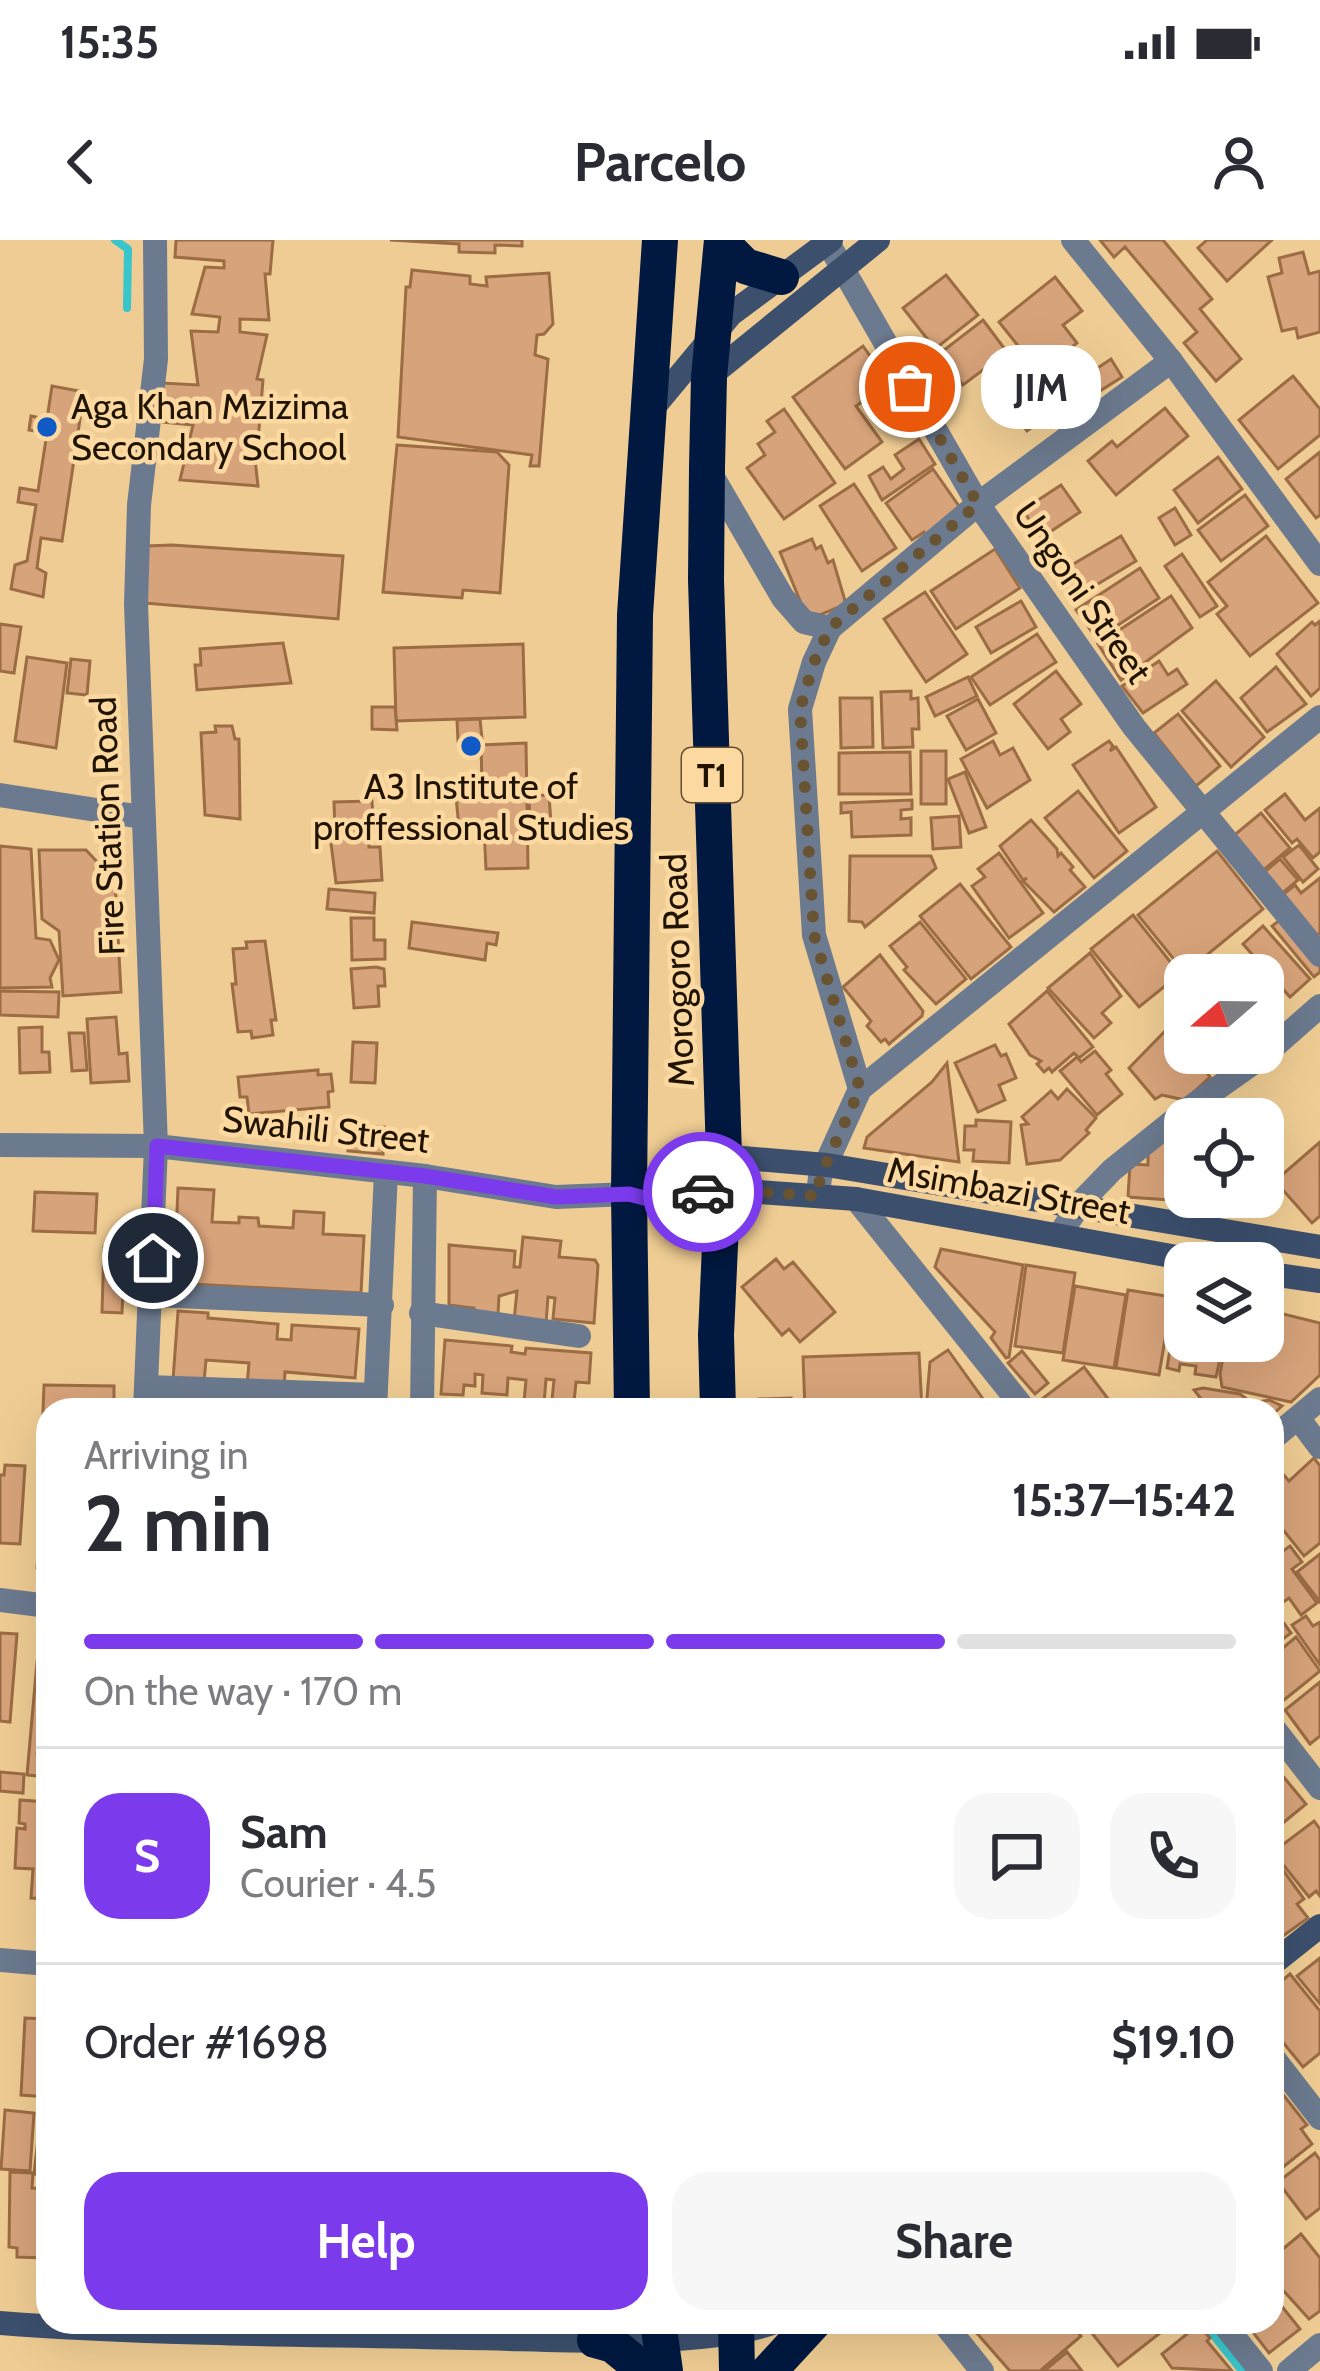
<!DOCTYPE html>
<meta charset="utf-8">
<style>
:root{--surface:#fff;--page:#f7f7f7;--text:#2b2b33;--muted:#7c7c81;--line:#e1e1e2;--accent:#7c3aed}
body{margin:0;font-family:Cabin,sans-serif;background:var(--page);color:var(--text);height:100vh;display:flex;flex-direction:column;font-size:45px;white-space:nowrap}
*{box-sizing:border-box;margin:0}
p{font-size:39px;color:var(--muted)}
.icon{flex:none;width:66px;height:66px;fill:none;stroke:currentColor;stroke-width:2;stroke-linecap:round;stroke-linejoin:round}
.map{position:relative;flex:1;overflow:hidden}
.panel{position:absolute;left:36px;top:1158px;width:1248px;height:936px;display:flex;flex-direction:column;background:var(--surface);border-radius:36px;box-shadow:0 12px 48px #0002}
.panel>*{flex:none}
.needle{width:78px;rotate:250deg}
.tools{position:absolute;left:1164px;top:714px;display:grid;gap:24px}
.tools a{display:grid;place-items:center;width:120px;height:120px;border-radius:24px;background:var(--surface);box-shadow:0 12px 48px #0002;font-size:60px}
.pin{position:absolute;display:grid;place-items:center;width:102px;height:102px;color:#fff;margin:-51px;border:6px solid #fff;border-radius:50%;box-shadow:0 3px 12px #0007}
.courier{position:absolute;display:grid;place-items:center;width:120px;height:120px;margin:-60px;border:9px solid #7c3aed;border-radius:50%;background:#fff;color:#222;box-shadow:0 3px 15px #0007}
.bubble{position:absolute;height:84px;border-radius:36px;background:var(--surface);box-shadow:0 12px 48px #0002;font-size:39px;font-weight:700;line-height:84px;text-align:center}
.summary em{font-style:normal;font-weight:700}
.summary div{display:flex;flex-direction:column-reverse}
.summary{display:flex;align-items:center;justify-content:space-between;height:204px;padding:0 48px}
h1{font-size:78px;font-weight:700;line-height:90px}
.bar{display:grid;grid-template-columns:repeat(4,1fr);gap:18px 12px;align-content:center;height:144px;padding:0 48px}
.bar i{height:15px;border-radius:9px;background:var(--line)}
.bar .current{background:var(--accent)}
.bar p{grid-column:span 4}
.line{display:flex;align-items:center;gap:30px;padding:0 48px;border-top:3px solid var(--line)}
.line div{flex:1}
.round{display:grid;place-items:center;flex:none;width:126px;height:126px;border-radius:36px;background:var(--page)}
.action{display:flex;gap:24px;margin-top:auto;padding:24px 48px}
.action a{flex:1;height:138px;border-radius:36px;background:var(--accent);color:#fff;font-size:48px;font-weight:700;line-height:138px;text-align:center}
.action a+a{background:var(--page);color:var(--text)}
.status{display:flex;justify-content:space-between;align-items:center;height:84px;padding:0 60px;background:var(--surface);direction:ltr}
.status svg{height:33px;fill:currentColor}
header{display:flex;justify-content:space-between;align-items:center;height:156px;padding:0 48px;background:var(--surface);font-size:54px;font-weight:700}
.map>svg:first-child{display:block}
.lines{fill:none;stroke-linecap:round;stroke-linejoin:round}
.stream{stroke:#38c5cb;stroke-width:8}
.building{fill:#d7a37a;stroke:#9c6c44;stroke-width:3}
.street{stroke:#6c7a8f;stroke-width:24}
.secondary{stroke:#3c506e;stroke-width:24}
.highway{stroke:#011941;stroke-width:36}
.done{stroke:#685433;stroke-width:12;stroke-dasharray:0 21.6}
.route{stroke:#7c3aed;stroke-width:15}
.poi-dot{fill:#105ac5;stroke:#fcd9a0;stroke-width:4.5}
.labels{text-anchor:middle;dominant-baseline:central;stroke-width:9;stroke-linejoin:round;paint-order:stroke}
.shield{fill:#fcd9a0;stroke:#624f30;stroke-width:3}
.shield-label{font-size:33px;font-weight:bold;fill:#201400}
.poi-label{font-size:36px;fill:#201400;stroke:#fcd9a0;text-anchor:start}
.street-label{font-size:36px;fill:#201400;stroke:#fcd9a0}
</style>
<div class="status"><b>15:35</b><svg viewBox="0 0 49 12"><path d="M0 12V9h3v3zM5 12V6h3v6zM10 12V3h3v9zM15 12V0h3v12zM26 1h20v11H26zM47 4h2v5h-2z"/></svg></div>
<header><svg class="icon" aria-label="back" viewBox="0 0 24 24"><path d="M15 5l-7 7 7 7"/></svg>Parcelo<svg class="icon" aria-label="person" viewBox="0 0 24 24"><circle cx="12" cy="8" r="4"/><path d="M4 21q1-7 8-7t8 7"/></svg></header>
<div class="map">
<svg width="1320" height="2131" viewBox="0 0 1320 2131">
<rect width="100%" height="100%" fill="#efcc93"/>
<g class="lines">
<g class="stream">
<path d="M115 0 128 9 127 68"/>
<path d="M1203 2082 1242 2131"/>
</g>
</g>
<g class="building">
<path d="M176 0H273L270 34H265L269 80 240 79V92L267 95 257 139 263 140 258 201H253L258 246 180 240 193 185 160 182 162 143 198 145 191 91 218 92 220 77 192 74 205 27 224 28V21L175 17Z"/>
<path d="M390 0H522V6L495 5V13L459 12V4Z"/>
<path d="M1100 0H1163L1212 59 1200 69 1241 119 1216 141 1184 103 1197 92 1125 7 1114 17Z"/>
<path d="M1207 0H1272L1227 41 1198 8Z"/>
<path d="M1303 12 1309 34 1320 31V92L1298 98 1296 88 1282 91 1268 37 1282 33 1279 18Z"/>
<path d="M412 30 470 36V44L487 46 486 37 549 33 553 84 544 94 537 95 535 115 548 119 539 226H530L532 215 398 197 406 47H410Z"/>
<path d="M946 35 978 75 935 109 903 68Z"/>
<path d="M1055 37 1082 71 1063 85 1077 103 1045 128 1029 108 1023 112 999 82Z"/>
<path d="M983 80 1007 112 963 145 939 114Z"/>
<path d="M863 106 889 143 856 166 882 202 845 229 793 157Z"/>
<path d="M1111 119 1122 137 1086 160 1075 143Z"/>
<path d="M1032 128 1060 167 1027 191 998 152Z"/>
<path d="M1293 136 1320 169V195L1278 229 1239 180Z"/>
<path d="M52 146 84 152 62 301 41 298 37 328 46 333 43 357 11 349 15 325 27 321 36 265 18 262 20 248 38 251 47 193 29 190 31 176 47 179Z"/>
<path d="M1165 168 1188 196 1116 255 1088 221 1112 201 1117 207Z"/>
<path d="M784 169 835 243 784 279 747 228 765 215 758 204 775 192 767 181Z"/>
<path d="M919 199 935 224 882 260 869 236 883 227 891 239 904 229 895 215Z"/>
<path d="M397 205 497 212 509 225 500 353 463 350 462 358 383 352Z"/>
<path d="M1320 212V275L1316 278 1286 239Z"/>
<path d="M1218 217 1242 249 1198 283 1174 250Z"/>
<path d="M933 229 961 269 926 295 924 292 912 300 886 263Z"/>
<path d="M854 244 896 308 862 331 820 266Z"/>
<path d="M1061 245 1080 272 1041 298 1023 270Z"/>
<path d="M1245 255 1268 286 1221 321 1198 290Z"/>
<path d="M1175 268 1191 295 1175 305 1159 278Z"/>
<path d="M1121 296 1136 321 1073 359 1058 333Z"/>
<path d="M1266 296 1318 363 1250 416 1217 374 1227 366 1208 342Z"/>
<path d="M812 299 816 309 821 306 828 323 833 320 846 364 808 380 780 312Z"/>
<path d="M172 305 343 316 338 379 143 363 147 306Z"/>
<path d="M995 309 1020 348 956 389 931 351Z"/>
<path d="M1182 314 1217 366 1200 377 1165 326Z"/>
<path d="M1140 328 1159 358 1097 399 1076 370Z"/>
<path d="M925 352 967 414 926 442 884 379Z"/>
<path d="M1171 356 1192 388 1121 440 1098 404Z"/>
<path d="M1021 361 1036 387 991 413 976 387Z"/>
<path d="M1320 381V448L1311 456 1277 414 1312 382 1315 385Z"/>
<path d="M0 384 21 387 14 433 0 431Z"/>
<path d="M1037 394 1056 422 990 465 971 437Z"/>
<path d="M283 403 291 443 197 450 195 425H201L200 409Z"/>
<path d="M523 404 525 477 396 481 394 408Z"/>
<path d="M27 417 67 423 56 508 15 501Z"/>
<path d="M71 419 90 421 87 455 67 453Z"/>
<path d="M1159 421 1168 435 1177 429 1187 444 1143 473 1122 446Z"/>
<path d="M1276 427 1306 464 1267 492 1241 458Z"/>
<path d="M1056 431 1081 464 1061 479 1070 492 1048 509 1014 464Z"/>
<path d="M968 437 977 456 935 476 926 457Z"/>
<path d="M1216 441 1264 497 1231 527 1182 471Z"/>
<path d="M911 451V459L918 458 919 489H912L913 507 883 508 881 452Z"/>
<path d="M840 458H872L873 507 841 508Z"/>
<path d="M978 459 996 493 966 510 947 476Z"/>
<path d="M372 467H395L397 490 372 489Z"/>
<path d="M1178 474 1220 526 1196 546 1154 493Z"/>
<path d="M480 479 482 499 458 501 457 480Z"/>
<path d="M215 486H232L235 499H239L240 579 205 575 201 493 216 492Z"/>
<path d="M993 501 1000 515 1013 508 1030 540 987 568 961 519Z"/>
<path d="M1109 501 1113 506 1110 511 1116 507 1156 567 1119 593 1073 525Z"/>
<path d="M526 503 528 628 486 629 484 587 459 588 455 546 482 544 481 505Z"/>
<rect x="921" y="511" width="25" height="53"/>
<path d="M910 512 911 554H839V513Z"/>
<path d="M965 532 986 587 969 593 948 539Z"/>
<path d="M1078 551 1127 611 1094 638 1045 578Z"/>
<path d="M1285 554 1305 580 1320 568V612L1313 618 1297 599 1292 603 1265 570Z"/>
<path d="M549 555 551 583 530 584 529 556Z"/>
<path d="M912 560V569L901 570V579L911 578V595L852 597 851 572 841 573V563Z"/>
<path d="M372 561 374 592H368L369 607H380L382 640 336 643 330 595H335L334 562Z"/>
<path d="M1261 573 1290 608 1261 632 1232 597Z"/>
<path d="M959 576 961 607 933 609 931 578Z"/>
<path d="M1031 580 1057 609 1058 616 1061 613 1073 627 1070 630 1085 647 1054 672 1023 641 1027 638 1023 640 1000 606Z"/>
<path d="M1299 605 1318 629 1303 642 1283 617Z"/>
<path d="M0 606 31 609 36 698 50 700 59 720 50 738 52 747 0 748Z"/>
<path d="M39 610H86L115 641 121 752 63 756 59 691 42 679Z"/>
<path d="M1217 611 1263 669 1185 733 1138 675Z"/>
<path d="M999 613 1043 673 1009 698 972 646 985 637 978 629Z"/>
<path d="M850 616H931L936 628 865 687 862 682 849 681Z"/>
<path d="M1280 619 1298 640 1279 656 1261 635Z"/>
<path d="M1320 638V693L1312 699 1280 657 1295 645 1301 653Z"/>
<path d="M960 644 1011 707 971 739 920 676Z"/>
<path d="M329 649 375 653 374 673 327 669Z"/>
<path d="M1133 675 1180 734 1139 767 1091 709Z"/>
<path d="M1285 676 1320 717V732L1314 737 1272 686Z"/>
<path d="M351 678H374V700H385V719L352 720Z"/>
<path d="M412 682 498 693 496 705 487 703 485 720 409 708Z"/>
<path d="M920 682 966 739 936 764 904 730 907 727 890 706Z"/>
<path d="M1263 686 1310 739 1290 757 1243 704Z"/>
<path d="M265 701 276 780H271L273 795 252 798 251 791 238 792 232 744H236L233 709 247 708 246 702Z"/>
<path d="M1090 713 1121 756 1102 773 1111 783 1094 798 1048 748Z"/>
<path d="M880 715 923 771 922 776 889 804 885 799 881 802 867 786 871 781 843 747Z"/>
<path d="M376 727 384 729 385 746H378L379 766 354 768 351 729Z"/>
<path d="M0 751 59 752 58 777 0 775Z"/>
<path d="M1047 751 1093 807 1079 818 1074 813 1052 832 1049 828 1044 832 1037 824 1041 821 1030 815 1009 784Z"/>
<path d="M116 777 119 814 127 813 129 841 91 843 87 779Z"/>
<path d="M42 787V812H49L50 832 20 833 19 788Z"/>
<path d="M1169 787 1185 806V813H1193L1210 837 1185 860 1162 855 1155 859 1129 828Z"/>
<path d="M69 793H84L87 830 72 831Z"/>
<path d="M353 802 377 803 375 843 351 842Z"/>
<path d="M995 805 1001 816 1006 814 1016 838 999 845 1005 860 978 872 955 823Z"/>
<path d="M1095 811 1111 830 1106 834 1122 854 1097 875 1060 831 1077 817 1081 822Z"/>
<path d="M947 823 959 922 864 908 867 897 932 842Z"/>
<path d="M318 830V835L331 834 333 851 328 852 329 867 249 874 247 857H240L238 837Z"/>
<path d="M1067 849 1096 878 1086 890 1089 893 1060 920 1027 924 1021 885 1028 884 1022 877 1051 851 1058 859Z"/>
<path d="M976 880 1011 882 1009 923 973 921 974 910H964L965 886H976Z"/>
<path d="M349 886 384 887 383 914 348 911Z"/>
<path d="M1185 901V957H1213L1212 963 1128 957 1130 924 1148 925V908L1158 902Z"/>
<path d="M1320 902V976L1312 983 1275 941Z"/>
<path d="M178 948 214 950 212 982 239 983V977L258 978 259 986 293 988 294 971 324 973 323 994 364 996 361 1053 174 1043Z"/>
<path d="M35 952 97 954 95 993 33 991Z"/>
<path d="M523 997 561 1001 559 1017 595 1020 598 1025 594 1083 553 1079 555 1058 548 1057 546 1083 514 1081 517 1051 499 1056 498 1074 473 1076 474 1068 449 1065V1005L515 1011 514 1027H520Z"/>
<path d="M104 1007 125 1008 122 1073 102 1072Z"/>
<path d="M941 1009 1023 1025 1009 1117 1006 1118 991 1098 995 1092 935 1027Z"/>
<path d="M776 1019 784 1029 793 1022 835 1072 800 1102 789 1089 782 1095 742 1047Z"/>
<path d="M1026 1025 1075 1033 1063 1113 1015 1106Z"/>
<path d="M1075 1046 1126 1055 1114 1128 1063 1120Z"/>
<path d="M1128 1050 1172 1057 1159 1135 1116 1128Z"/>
<path d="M1179 1054 1185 1055V1101H1224L1216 1137 1195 1134 1196 1126 1180 1124 1179 1131 1167 1128Z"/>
<path d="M1263 1069 1320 1083V1135L1291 1162 1222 1147 1220 1134 1226 1101H1263Z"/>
<path d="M178 1071 208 1073V1078L278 1084 277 1099 291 1100 292 1085 359 1089 355 1138 285 1132 284 1149 247 1146 249 1123 206 1120 204 1142 173 1140Z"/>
<path d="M445 1100 512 1106 511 1112 525 1114 526 1108 591 1113 589 1143 576 1142 574 1162 552 1160 554 1140 546 1139 544 1164 524 1162 526 1140 508 1138 507 1155 482 1153 483 1135 475 1134V1146L464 1145 463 1155 441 1154Z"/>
<path d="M948 1110 991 1170H926L930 1122Z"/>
<path d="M1022 1111 1048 1143 1035 1154 1008 1123Z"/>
<path d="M919 1113 922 1170H805L803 1117Z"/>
<path d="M1084 1127 1112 1164 1105 1170H1044L1038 1162Z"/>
<path d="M44 1145 114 1146V1170H48V1224H41Z"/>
<path d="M1203 1148 1240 1154 1252 1163 1269 1160 1282 1166 1272 1175V1170H1210L1194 1150Z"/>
<path d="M791 1158V1170H758L759 1159Z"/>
<path d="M1314 1218 1320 1226V1303L1304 1316 1272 1276V1243L1283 1234 1289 1241Z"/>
<path d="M5 1225 25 1226 20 1304 0 1303V1235H4Z"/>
<path d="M42 1244H48V1329L37 1328Z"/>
<path d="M1290 1306 1302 1322 1292 1329 1317 1363 1301 1375 1289 1358 1279 1365 1272 1355V1319Z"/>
<path d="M1320 1314V1362L1297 1332Z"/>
<path d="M1272 1367 1291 1393 1272 1407Z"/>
<path d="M1306 1376 1313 1386 1320 1382V1425L1292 1385Z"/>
<path d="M0 1393 17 1394 10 1482 0 1481Z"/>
<path d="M1296 1397 1320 1431 1279 1464 1272 1454V1417Z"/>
<path d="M37 1422 45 1423 37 1515 48 1519V1537L27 1535Z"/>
<path d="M1320 1442V1496L1310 1504 1285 1470Z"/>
<path d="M0 1532 24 1534 23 1553 0 1551Z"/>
<path d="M1282 1535 1306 1564 1272 1592V1544Z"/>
<path d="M20 1560 48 1562V1659L31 1658 33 1629 15 1628 17 1588 25 1589V1584L19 1583Z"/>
<path d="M1314 1581 1320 1589V1656L1316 1651 1309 1657 1273 1612Z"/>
<path d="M1272 1615 1304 1659 1297 1664 1308 1678 1273 1703Z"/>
<path d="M1320 1718V1764L1297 1736Z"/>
<path d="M1290 1734 1320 1771V1813L1303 1827 1272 1789V1749Z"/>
<path d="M25 1778 48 1779V1857L21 1855Z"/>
<path d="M1274 1843 1307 1885 1301 1889 1312 1904 1273 1935Z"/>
<path d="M5 1870 34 1873 30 1931 1 1929Z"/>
<path d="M40 1881 48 1882V1936L34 1934Z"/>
<path d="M1315 1913 1320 1920V1968L1306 1979 1278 1942Z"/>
<path d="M10 1932 33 1933 32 1948 45 1949 43 2018 17 2017V2008L9 2007Z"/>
<path d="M1301 1994 1320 2018V2071L1309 2079 1272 2038V2018Z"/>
<path d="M1272 2054 1300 2089 1269 2113 1245 2082H1272Z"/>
<path d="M967 2082H1069L1081 2096 1040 2131H1010Z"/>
<path d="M1093 2082 1096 2084 1174 2082 1118 2126 1087 2087Z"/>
<path d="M1198 2085 1210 2098 1207 2101 1232 2131 1172 2128 1162 2114Z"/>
<path d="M1067 2112 1082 2131H1044Z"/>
</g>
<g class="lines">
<g class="street">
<path d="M1073 0 1171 121 1320 324"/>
<path d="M828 3 978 264 1134 487 1320 715"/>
<path d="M711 234 783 358 804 382 830 388"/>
<path d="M0 555 142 577"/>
<path d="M860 849 814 695 800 469 814 422 830 388 978 264 1171 121"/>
<path d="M0 905 156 906 425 936 556 957 629 954"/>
<path d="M818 955 820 937 860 849 1320 477"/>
<path d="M856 959 1025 1170"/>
<path d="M1059 995 1083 960 1112 930 1188 869 1263 816 1320 766"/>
<path d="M152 1055 382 1065"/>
<path d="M421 1073 579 1096"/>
<path d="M147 1147 375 1155"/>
<path d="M145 1170 156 906 136 364 139 265 156 119 155 0"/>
<path d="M375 1170 386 932"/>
<path d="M422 1170 425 936"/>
<path d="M1299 1179 1320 1207"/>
<path d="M1272 1199 1320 1159"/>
<path d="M0 1360 48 1366"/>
<path d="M1272 1486 1320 1548"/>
<path d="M0 1720 48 1724"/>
<path d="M1272 1816 1320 1878"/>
<path d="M943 2082 982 2131"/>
<path d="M1222 2082 1261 2131"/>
<path d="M1289 2131 1320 2105"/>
</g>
<g class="secondary">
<path d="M709 137 878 0"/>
<path d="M652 169 731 74 831 0"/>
<path d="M629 954 697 914 827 925 1320 1007"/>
<path d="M629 954 648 959 732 950 856 959 1210 1023"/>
<path d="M1263 1033 1320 1041"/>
<path d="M1272 1724 1320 1686"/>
<path d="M0 2083C155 2095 311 2094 467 2098 556 2099 694 2110 776 2082"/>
</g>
<g class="highway">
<path d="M722 3 745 26 781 37"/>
<path d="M632 1170 629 954 635 375 660 0"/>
<path d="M718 1170 716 1095 724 916 706 340 707 227 709 137 722 0"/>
<path d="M658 2082 665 2131"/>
<path d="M736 2082 737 2131"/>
<path d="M595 2100 613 2105 645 2131"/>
<path d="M769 2131 814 2082"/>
</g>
</g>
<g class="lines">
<path class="done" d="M703 952 732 950 818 956 820 937 860 849 814 695 800 469 814 422 830 388 978 264 910 147"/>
<path class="route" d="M153 1018 157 906 425 936 556 957 629 954 648 959 703 952"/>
</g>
<g class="poi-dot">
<circle cx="47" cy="187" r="12"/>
<circle cx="471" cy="506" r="12"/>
</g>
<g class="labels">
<rect class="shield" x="682" y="508" width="60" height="54" rx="9"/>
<g class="shield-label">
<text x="712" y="535">T1</text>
</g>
<g class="poi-label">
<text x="71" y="166">Aga Khan Mzizima<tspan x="71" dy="41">Secondary School</tspan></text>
<text x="471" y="546" text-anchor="middle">A3 Institute of<tspan x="471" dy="41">proffessional Studies</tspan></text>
</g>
<g class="street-label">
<text transform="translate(1083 352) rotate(55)">Ungoni Street</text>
<text transform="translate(107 586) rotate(-92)">Fire Station Road</text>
<text transform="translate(677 730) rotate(-92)">Morogoro Road</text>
<text transform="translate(326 889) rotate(6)">Swahili Street</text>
<text transform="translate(1009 950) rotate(10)">Msimbazi Street</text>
</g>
</g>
</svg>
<div class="tools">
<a><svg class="needle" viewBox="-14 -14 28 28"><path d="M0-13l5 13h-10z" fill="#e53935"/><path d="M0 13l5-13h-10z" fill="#7c7c81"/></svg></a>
<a><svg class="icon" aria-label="locate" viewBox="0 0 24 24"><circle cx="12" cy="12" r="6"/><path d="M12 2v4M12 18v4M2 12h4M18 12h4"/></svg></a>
<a><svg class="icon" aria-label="layers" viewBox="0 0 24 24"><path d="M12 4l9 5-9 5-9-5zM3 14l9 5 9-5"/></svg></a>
</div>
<div class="pin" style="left:910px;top:147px;background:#ea580c"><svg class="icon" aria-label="bag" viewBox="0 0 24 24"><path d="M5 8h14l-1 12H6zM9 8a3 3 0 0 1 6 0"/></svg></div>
<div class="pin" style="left:153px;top:1018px;background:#1f2937"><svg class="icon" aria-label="home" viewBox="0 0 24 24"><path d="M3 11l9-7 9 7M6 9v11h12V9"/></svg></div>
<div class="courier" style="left:703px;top:952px"><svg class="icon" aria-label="car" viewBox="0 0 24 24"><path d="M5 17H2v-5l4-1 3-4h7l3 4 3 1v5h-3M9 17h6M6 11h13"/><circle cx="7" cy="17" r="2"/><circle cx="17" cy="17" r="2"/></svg></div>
<div class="bubble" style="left:981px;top:105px;width:120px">JIM</div>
<section class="panel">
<div class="summary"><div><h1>2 min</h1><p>Arriving in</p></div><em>15:37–15:42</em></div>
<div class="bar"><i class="current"></i><i class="current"></i><i class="current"></i><i></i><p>On the way · 170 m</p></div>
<div class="line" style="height:216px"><b class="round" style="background:var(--accent);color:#fff">S</b><div><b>Sam</b><p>Courier · 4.5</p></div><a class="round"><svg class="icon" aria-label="chat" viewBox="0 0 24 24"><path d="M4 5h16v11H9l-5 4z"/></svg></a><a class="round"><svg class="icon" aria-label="phone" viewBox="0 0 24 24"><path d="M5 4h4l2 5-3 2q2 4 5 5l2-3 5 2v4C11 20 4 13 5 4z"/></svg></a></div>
<div class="line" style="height:156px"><div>Order #1698</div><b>$19.10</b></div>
<div class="action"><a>Help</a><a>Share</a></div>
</section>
</div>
